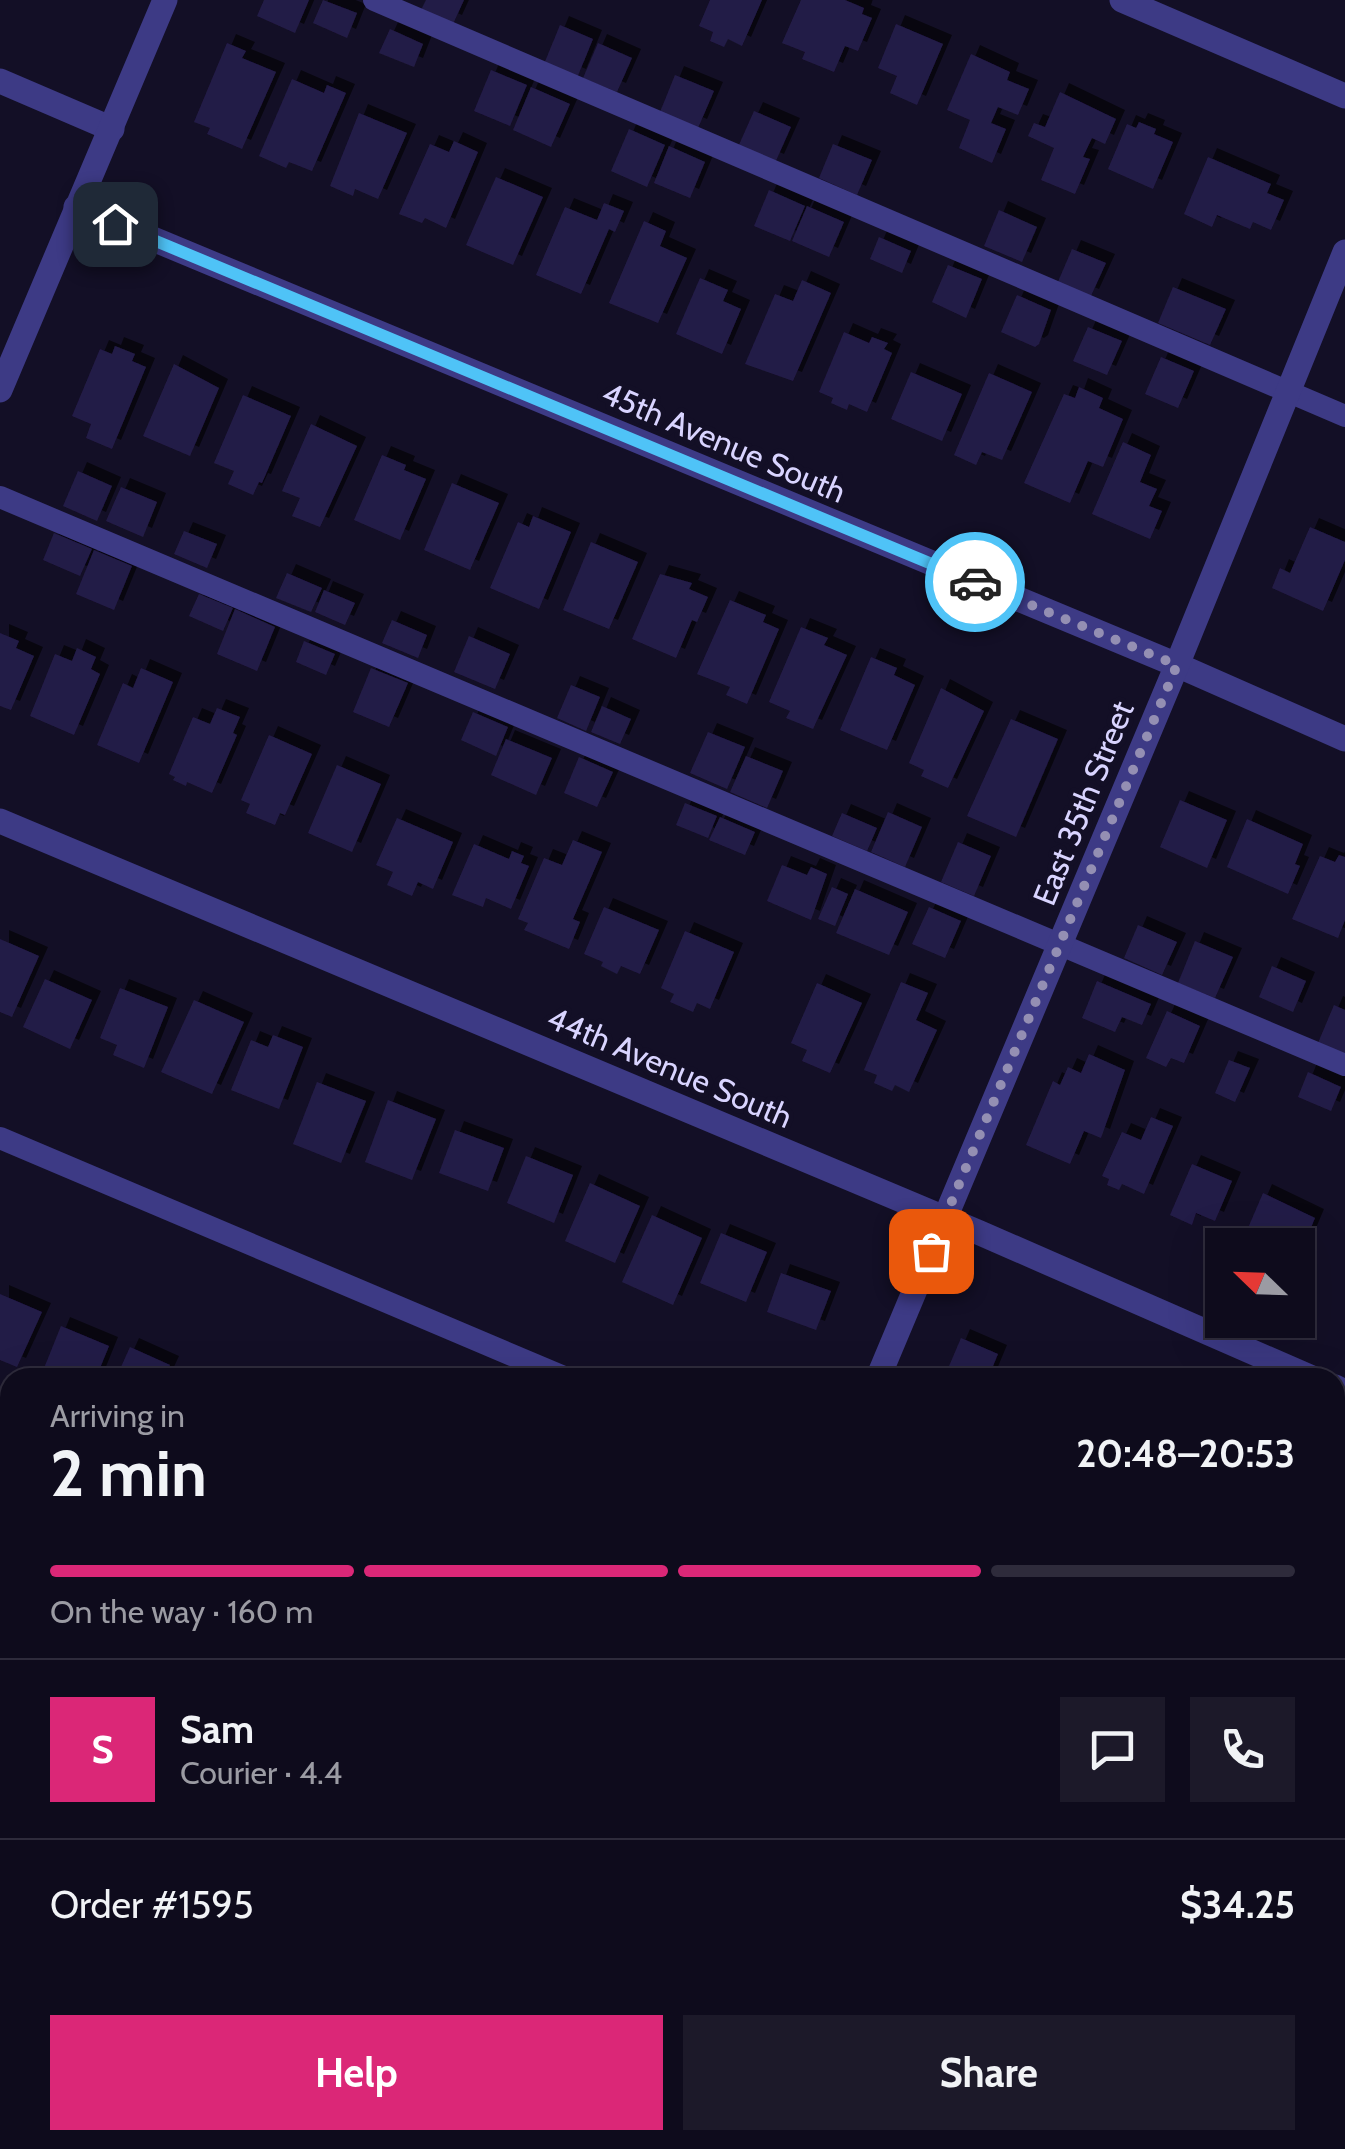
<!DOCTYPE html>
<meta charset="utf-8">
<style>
:root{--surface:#0e0b1c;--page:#1c1929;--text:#f1f3f6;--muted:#9b9ba3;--line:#2e2b3b;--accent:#db2777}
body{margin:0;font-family:Cabin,sans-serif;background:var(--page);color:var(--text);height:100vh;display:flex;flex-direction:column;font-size:38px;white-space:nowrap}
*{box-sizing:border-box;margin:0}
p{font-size:32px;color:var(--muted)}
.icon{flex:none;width:55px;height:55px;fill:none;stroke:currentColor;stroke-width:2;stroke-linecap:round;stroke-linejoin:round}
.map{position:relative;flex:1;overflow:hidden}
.panel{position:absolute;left:0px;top:1368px;width:1345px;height:782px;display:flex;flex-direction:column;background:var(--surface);border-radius:30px 30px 0 0;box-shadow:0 10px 40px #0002,0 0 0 2px var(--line)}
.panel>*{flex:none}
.needle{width:65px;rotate:293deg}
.fabs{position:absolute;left:1205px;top:1228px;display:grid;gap:20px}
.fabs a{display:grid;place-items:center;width:110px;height:110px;border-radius:0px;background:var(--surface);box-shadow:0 10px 40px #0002,0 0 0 2px var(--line);font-size:50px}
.pin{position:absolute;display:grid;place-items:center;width:85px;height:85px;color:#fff;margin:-42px;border-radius:20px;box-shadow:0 5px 15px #0006}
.courier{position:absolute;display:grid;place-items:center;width:100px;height:100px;margin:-50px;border:8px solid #4fc3f7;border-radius:50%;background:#fff;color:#222;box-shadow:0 2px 12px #0007}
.overview em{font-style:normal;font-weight:700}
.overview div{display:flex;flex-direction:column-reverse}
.overview{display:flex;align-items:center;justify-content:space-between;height:170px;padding:0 50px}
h1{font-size:65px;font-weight:700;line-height:75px}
.bar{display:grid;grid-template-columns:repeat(4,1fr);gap:15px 10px;align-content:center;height:120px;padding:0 50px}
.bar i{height:12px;border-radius:8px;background:var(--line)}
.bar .current{background:var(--accent)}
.bar p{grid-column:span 4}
.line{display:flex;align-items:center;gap:25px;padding:0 50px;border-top:2px solid var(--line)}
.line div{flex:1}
.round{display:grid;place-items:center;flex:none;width:105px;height:105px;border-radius:0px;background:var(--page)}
.button{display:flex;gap:20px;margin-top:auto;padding:20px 50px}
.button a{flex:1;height:115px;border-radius:0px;background:var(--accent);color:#fff;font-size:40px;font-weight:700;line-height:115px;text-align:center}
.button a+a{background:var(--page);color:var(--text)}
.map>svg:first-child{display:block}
.building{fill:#241b47;filter:url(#shadow)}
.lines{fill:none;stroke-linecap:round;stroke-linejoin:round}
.service{stroke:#3d3a85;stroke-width:22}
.minor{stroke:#3d3a85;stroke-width:25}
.tertiary{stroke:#3d3a85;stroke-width:25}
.done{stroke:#948fb3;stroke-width:10;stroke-dasharray:0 18}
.route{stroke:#4fc3f7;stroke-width:12}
.labels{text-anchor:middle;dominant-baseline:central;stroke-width:10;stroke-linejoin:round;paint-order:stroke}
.street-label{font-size:32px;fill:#d9d4ff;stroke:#130f26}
</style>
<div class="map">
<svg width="1345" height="2149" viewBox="0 0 1345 2149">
<defs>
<filter id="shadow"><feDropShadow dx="9" dy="-9" stdDeviation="0" flood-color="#0009"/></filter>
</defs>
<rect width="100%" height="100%" fill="#130f26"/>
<g class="building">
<path d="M264 0H309L295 33 257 16Z"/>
<path d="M323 0 357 13 347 38 313 23Z"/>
<path d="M426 0H464L453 24 421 10Z"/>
<path d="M710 0H762L742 46 728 39 724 47 710 41 713 32 699 26Z"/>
<path d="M801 0H845L864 8 862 14 872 18 858 51 845 46 834 72 802 59 805 52 782 43Z"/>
<path d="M896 24 943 44 917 105 890 93 897 76 878 68Z"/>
<path d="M560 25 593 39 577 78 544 64Z"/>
<path d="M390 29 423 44 414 67 379 53Z"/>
<path d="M227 43 246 51 242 58 276 72 242 149 207 134 210 128 194 122Z"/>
<path d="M598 43 632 58 617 92 583 78Z"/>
<path d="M971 54 1010 72 1007 80 1029 89 1018 115 998 107 991 123 1006 129 992 163 959 148 970 120 947 110Z"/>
<path d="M491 70 527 85 510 126 474 111Z"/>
<path d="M675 75 714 91 698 128 660 112Z"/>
<path d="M292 79 324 93 327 85 346 93 312 171 289 162 286 168 259 156Z"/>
<path d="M531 87 570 104 551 147 513 130Z"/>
<path d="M1060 92 1116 119 1105 144 1092 138 1083 157 1090 159 1075 194 1041 180 1054 148 1028 136 1034 123 1045 127Z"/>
<path d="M754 111 791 127 775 163 738 147Z"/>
<path d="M359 113 407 133 378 199 355 189 353 196 330 186Z"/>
<path d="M1139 122 1156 129 1154 134 1173 142 1153 189 1108 169 1127 124 1136 128Z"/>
<path d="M629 129 665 145 647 187 611 171Z"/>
<path d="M454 141 478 152 446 228 425 218 422 223 399 214 430 144 449 152Z"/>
<path d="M833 144 872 160 857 195 819 178Z"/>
<path d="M669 146 705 162 690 198 654 183Z"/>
<path d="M1208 157 1271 184 1267 193 1284 200 1271 230 1253 222 1250 229 1217 215 1212 227 1184 214Z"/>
<path d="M496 177 543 197 513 265 466 245Z"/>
<path d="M769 190 805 206 790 241 754 226Z"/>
<path d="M604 203 624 211 615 232 609 229 581 294 536 275 565 207 597 220Z"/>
<path d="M807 206 844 222 829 257 792 241Z"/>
<path d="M999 210 1037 227 1022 262 984 246Z"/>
<path d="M644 221 666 231 660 246 687 258 658 323 609 303Z"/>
<path d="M879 237 911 251 902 273 870 259Z"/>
<path d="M1072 249 1106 263 1090 298 1057 284Z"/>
<path d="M948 265 982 279 966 318 932 302Z"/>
<path d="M700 278 728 290 723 301 741 309 722 354 676 334Z"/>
<path d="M802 280 831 293 793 381 745 364 775 294 793 301Z"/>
<path d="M1173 287 1226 309 1210 345 1158 323Z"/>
<path d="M1017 295 1051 310 1039 344 1035 347 1001 332Z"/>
<path d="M1088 327 1122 341 1107 375 1073 361Z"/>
<path d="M844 332 869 343 872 337 888 343 884 349 892 353 867 412 849 404 847 410 831 403 833 398 819 392Z"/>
<path d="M115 346 135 354 132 361 146 367 112 449 86 438 91 424 72 416 100 349 112 354Z"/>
<path d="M1161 357 1194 371 1178 408 1145 394Z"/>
<path d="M174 364 219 388 190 456 143 436Z"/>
<path d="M911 372 962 394 942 441 891 419Z"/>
<path d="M989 373 1032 392 1002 460 982 452 976 465 954 455Z"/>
<path d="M1079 387 1103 398 1099 408 1123 419 1103 467 1088 461 1070 503 1024 483 1064 394 1075 398Z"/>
<path d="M243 395 291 416 262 483 259 482 253 495 228 484 234 471 214 463Z"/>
<path d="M311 424 357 446 320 527 292 516 300 498 282 491Z"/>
<path d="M1123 442 1151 455 1140 482 1157 489 1149 506 1162 511 1150 539 1092 514Z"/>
<path d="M382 455 406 465 404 470 426 479 400 540 354 520Z"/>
<path d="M78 471 112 486 97 521 63 506Z"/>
<path d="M452 483 499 503 470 570 424 550Z"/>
<path d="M121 487 157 502 143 537 106 521Z"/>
<path d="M533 516 571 532 539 609 490 588 518 522 529 527Z"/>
<path d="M1310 527 1345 542V560L1323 611 1272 588 1280 568 1290 573Z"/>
<path d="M184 531 217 544 207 568 174 554Z"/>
<path d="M54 533 92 549 80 576 43 560Z"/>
<path d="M591 542 638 562 609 629 563 610Z"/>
<path d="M94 550 132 566 114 610 76 594Z"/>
<path d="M287 573 322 588 311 612 276 598Z"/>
<path d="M660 574 692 583 689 589 708 597 697 622 692 620 676 658 632 639Z"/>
<path d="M324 590 355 603 345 625 315 612Z"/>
<path d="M199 594 233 608 223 631 189 616Z"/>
<path d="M730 600 766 615 763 622 779 629 747 704 726 695 730 687 697 674Z"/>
<path d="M235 609 275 627 257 671 217 654Z"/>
<path d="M392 620 427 635 418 658 382 643Z"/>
<path d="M801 627 828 638 824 645 847 655 813 729 786 718 790 711 769 702Z"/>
<path d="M0 633 19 641 16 648 34 656 11 710 0 706Z"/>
<path d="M469 636 510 654 495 689 454 672Z"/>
<path d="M304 641 335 654 326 675 296 662Z"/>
<path d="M77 648 96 657 91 669 100 674 74 735 30 716 55 654 72 661Z"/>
<path d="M871 657 897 668 894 675 915 685 887 750 840 730Z"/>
<path d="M141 668 173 682 139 763 97 745 123 683 133 688Z"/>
<path d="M371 668 408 683 389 727 353 712Z"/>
<path d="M571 685 600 697 586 731 557 718Z"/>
<path d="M941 688 984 711 948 788 921 776 924 770 909 763Z"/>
<path d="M602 706 631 719 620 744 591 732Z"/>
<path d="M217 708 240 717 233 733 237 735 212 793 187 782 186 786 173 780 175 777 169 774 193 717 210 724Z"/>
<path d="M473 712 508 727 496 756 461 740Z"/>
<path d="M1011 719 1058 739 1016 837 967 816Z"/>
<path d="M708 732 745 747 727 789 690 773Z"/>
<path d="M269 735 312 754 285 815 280 813 275 825 246 813 250 804 241 800Z"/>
<path d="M506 739 552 758 536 795 491 775Z"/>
<path d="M746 756 783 771 767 808 730 792Z"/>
<path d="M579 757 613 772 597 807 564 793Z"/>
<path d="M337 765 381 784 352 852 308 833Z"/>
<path d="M1180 800 1227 820 1207 868 1160 847Z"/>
<path d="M685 803 717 816 708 838 676 825Z"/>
<path d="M888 812 922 827 905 867 871 852Z"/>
<path d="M842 813 877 828 867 851 832 836Z"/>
<path d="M720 817 755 832 745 855 709 840Z"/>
<path d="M397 818 453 842 433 889 418 882 412 896 387 885 393 872 376 865Z"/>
<path d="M1247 819 1303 844 1295 864 1300 866 1288 894 1227 867Z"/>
<path d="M573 840 602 852 573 919 580 922 569 949 524 930 528 923 518 919 544 858 562 865Z"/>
<path d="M958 842 991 856 974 896 941 882Z"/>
<path d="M474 844 509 859 512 851 524 856 521 863 529 866 511 909 486 898 483 907 452 895Z"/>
<path d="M1339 855 1345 857V920L1338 938 1292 919 1320 856 1335 862Z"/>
<path d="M782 865 807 875 811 867 827 874 811 920 767 901Z"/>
<path d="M832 887 848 894 835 926 818 919Z"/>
<path d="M855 889 908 912 889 955 836 933Z"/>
<path d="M604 907 659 930 640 974 621 966 617 974 601 966 603 962 584 954Z"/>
<path d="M929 907 961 921 945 958 912 944Z"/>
<path d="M1138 925 1177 942 1162 975 1124 958Z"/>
<path d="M685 931 734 952 710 1009 697 1003 693 1012 670 1002 674 994 661 988Z"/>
<path d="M0 939 39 956 12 1017 0 1012Z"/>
<path d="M1195 941 1233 957 1215 998 1178 983Z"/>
<path d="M1272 966 1306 981 1293 1012 1259 997Z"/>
<path d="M45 979 92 1000 70 1049 23 1027Z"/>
<path d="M1097 981 1151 1004 1142 1025 1122 1017 1115 1032 1082 1018Z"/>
<path d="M901 982 928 993 916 1020 937 1030 909 1092 895 1085 892 1091 874 1083 877 1075 864 1070Z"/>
<path d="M817 983 862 1003 830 1073 802 1061 807 1050 791 1043Z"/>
<path d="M120 988 168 1007 144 1068 113 1055 117 1045 100 1038Z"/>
<path d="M194 1000 244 1022 212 1094 161 1072Z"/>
<path d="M1334 1005 1345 1010V1055L1318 1043Z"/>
<path d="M1167 1011 1200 1026 1184 1063 1171 1058 1166 1067 1146 1058Z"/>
<path d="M273 1035 303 1047 279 1109 231 1090 251 1040 268 1047Z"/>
<path d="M1089 1054 1125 1070 1101 1138 1084 1131 1070 1164 1026 1145 1053 1081 1060 1085 1068 1067 1081 1073Z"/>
<path d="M1229 1060 1250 1068 1235 1102 1215 1093Z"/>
<path d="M1308 1072 1341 1087 1331 1111 1298 1097Z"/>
<path d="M317 1082 366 1101 341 1163 293 1144Z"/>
<path d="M388 1100 436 1119 412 1180 365 1162Z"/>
<path d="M1151 1117 1173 1126 1144 1194 1122 1184 1119 1190 1107 1185 1109 1179 1102 1176 1122 1132 1141 1140Z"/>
<path d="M455 1130 504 1148 488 1191 439 1173Z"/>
<path d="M526 1156 573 1175 554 1223 507 1203Z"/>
<path d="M1192 1164 1232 1181 1215 1221 1196 1213 1192 1225 1170 1215Z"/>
<path d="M590 1183 640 1206 615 1263 565 1241Z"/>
<path d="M1263 1193 1315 1218 1307 1237 1294 1231 1289 1245H1269L1245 1235Z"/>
<path d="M652 1215 702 1238 673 1305 622 1282Z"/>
<path d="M721 1233 767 1252 746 1302 700 1283Z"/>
<path d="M781 1273 831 1291 816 1330 767 1312Z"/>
<path d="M0 1294 42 1312 17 1367 0 1360Z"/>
<path d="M61 1326 109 1346 96 1378H40Z"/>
<path d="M961 1338 998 1354 988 1378H944Z"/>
<path d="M130 1347 170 1365 164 1378H116Z"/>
<path d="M1345 1524V1574L1335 1570V1549Z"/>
<path d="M1335 1844 1345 1849V1861L1335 1884Z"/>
<path d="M0 1926 10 1930V2001L0 1997Z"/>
<path d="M1335 2135 1345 2139V2149H1317L1321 2140H1335Z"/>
<path d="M377 2140H481L477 2149H374Z"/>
<path d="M1243 2140H1301L1297 2149H1239Z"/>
</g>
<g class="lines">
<g class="service">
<path d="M374 0 1345 416"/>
<path d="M0 497 1345 1065"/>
<path d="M0 1138 566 1378"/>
<path d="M1335 1710 1345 1714"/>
<path d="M0 1785 10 1789"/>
<path d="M835 2140 856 2149"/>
</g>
<g class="minor">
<path d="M1122 0 1345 96"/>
<path d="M0 81 112 129"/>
<path d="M76 207 1177 665 1345 739"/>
<path d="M0 390 165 0"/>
<path d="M0 821 980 1233 1312 1378"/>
<path d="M878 1378 1177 665 1345 252"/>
<path d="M1335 1387 1345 1392"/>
<path d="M0 1463 10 1467"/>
<path d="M1335 2036 1345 2040"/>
<path d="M565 2149 569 2140"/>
</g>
<g class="tertiary">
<path d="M0 2113 10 2117"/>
<path d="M63 2140 84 2149"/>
</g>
</g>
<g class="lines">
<path class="done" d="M931 1251 1177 665 975 582"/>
<path class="route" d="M115 224 975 582"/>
</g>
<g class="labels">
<g class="street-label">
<text transform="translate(724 442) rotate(23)">45th Avenue South</text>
<text transform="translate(1083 803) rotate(-68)">East 35th Street</text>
<text transform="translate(670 1067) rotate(23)">44th Avenue South</text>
</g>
</g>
</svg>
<div class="fabs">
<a><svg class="needle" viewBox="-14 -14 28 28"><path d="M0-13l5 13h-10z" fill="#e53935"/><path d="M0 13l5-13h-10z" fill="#9b9ba3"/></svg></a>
</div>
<div class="pin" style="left:931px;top:1251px;background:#ea580c"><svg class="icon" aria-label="bag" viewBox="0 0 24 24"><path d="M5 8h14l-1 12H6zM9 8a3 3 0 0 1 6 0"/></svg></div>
<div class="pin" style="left:115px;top:224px;background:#1f2937"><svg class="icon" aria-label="home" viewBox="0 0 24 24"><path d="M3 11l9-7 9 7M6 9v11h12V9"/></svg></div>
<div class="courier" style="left:975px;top:582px"><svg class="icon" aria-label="car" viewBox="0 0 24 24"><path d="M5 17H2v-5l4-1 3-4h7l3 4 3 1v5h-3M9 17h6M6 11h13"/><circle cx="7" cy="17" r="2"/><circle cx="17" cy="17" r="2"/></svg></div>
<section class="panel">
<div class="overview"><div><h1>2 min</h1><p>Arriving in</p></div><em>20:48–20:53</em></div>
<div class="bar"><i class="current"></i><i class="current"></i><i class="current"></i><i></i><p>On the way · 160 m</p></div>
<div class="line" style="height:180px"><b class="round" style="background:var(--accent);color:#fff">S</b><div><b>Sam</b><p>Courier · 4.4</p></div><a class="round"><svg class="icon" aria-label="chat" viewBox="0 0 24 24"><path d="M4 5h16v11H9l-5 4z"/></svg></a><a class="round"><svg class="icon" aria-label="phone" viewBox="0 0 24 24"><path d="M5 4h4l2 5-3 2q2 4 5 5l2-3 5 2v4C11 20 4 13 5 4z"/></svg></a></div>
<div class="line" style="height:130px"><div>Order #1595</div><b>$34.25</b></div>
<div class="button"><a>Help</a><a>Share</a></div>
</section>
</div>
